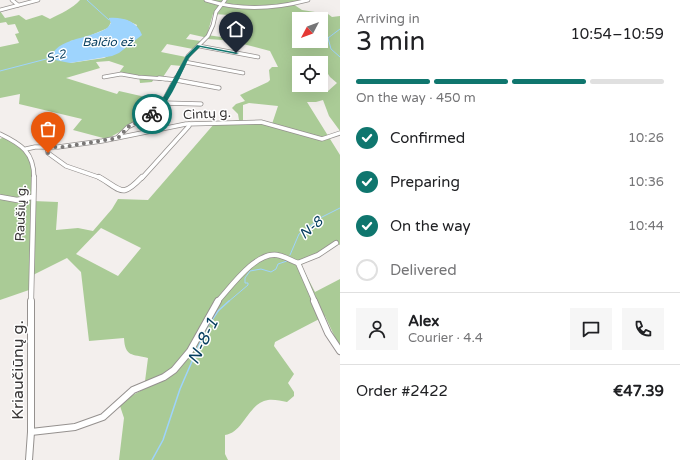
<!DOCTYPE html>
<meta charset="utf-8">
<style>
:root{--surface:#fff;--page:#f6f6f6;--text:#202124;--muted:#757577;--line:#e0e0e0;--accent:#0f766e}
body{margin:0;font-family:"Varela Round",sans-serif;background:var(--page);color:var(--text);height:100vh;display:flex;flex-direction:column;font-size:15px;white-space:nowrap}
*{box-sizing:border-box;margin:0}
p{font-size:13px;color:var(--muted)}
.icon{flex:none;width:22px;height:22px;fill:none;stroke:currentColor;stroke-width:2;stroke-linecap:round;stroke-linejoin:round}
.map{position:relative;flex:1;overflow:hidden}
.sheet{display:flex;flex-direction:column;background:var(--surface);width:340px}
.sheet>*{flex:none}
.needle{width:26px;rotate:229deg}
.fabs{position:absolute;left:292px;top:12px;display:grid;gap:8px}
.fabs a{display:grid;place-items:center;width:36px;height:36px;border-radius:0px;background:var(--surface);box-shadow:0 4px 16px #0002;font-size:20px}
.pin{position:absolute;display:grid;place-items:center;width:34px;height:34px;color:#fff;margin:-41px -17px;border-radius:50% 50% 50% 0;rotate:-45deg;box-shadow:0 0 4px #0007}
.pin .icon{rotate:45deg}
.courier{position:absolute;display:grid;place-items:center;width:40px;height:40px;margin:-20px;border:3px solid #0f766e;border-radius:50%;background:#fff;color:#222;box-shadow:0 1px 5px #0007}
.overview em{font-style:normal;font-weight:600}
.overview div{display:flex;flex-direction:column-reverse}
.overview{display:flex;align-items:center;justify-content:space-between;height:68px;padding:0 16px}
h1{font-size:26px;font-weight:600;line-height:30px}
.bar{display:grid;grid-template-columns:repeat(4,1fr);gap:6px 4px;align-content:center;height:48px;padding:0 16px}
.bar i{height:5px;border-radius:3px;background:var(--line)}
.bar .selected{background:var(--accent)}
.bar p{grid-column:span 4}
.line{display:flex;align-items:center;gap:10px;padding:0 16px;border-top:1px solid var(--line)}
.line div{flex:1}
.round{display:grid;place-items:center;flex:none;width:42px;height:42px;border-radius:0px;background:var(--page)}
ol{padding:0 16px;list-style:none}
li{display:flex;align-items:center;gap:12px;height:44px}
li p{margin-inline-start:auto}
li .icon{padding:4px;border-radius:50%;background:var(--accent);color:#fff;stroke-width:4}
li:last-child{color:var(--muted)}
li i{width:22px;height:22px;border:2px solid var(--line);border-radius:50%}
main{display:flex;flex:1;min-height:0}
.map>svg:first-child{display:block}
.green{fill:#aacb96;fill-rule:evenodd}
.water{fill:#9ed4fd}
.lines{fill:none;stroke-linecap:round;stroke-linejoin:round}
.stream-far1{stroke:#9ed4fd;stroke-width:1}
.stream{stroke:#9ed4fd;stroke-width:1.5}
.street-far3-casing{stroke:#95918f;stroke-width:4.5}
.street-far2-casing{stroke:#95918f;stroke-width:5}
.street-far1-casing{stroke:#95918f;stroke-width:6}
.street-casing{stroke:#95918f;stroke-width:8}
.street-far3{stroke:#fff;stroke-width:3}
.street-far2{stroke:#fff;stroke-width:3.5}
.street-far1{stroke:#fff;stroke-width:4.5}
.street{stroke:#fff;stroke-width:6}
.route{fill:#0f766e}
.done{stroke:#797776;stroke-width:4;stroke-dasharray:0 7.2}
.labels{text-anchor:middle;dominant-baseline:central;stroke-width:3;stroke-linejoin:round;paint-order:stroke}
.far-water-label{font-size:12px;font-style:italic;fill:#084061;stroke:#fff}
.street-label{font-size:13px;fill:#383636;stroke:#fff}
.water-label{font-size:14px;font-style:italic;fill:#084061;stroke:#fff}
.near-street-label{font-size:16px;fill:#383636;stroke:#fff}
.near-water-label{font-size:17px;font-style:italic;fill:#084061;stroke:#fff}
</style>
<main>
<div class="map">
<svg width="340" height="460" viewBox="0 0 340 460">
<rect width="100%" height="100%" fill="#f3efed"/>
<g class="green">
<path d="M80 0H307L293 4 302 10 328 14 332 17 340 16V131L329 116 323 100 316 102H307L340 155V245L338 244 301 265 315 292 340 279V348L325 316 275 342 274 346 294 374 288 383 294 392V396L287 402C281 401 274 399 268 400 248 403 244 432 225 435V454L228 460H119L124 418 120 406 131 396 144 389 148 358C132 354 125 357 124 338L89 341 81 272 67 258 33 275V201L58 202 56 230 78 228 93 231 112 209 118 199 148 200 214 124 239 120 238 114 232 108 236 104 245 101 240 95 268 82 270 80 269 70 272 67H278L270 51 243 44 238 41 207 39 208 38 190 34 186 39 201 41 193 49 167 44 161 52 186 57 182 66 171 65 163 77H155L152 82 140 83 139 76 118 74 124 66 109 61 96 62 100 68 66 78 117 94 119 91 163 101 153 113 107 139 73 130 82 119 19 104 20 94 0 98V47L19 43 15 34 19 33 15 24 8 25 6 22 0 23V11L5 18 19 15 26 20 42 15 50 19C60 14 73 8 80 0ZM213 14 230 15 236 21 240 31 237 34 223 33 221 37 207 35ZM109 18 126 20 137 25 125 48 104 58 70 63V41L82 39 108 28 111 22ZM299 19H321V41H299ZM299 63H321L330 77 337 83 328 91 307 85H299ZM249 103 278 106 272 124 243 122V105ZM101 228 141 248 118 276 76 254Z"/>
<path d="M4 137 24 149 32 164 29 290 0 300V139Z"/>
</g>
<path class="water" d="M109 18C123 17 137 21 142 35L119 53 112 56 70 63 55 60 52 56C57 36 105 38 111 23Z"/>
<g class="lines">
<g class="stream-far1">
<path d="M87 0 109 20"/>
<path d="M340 29 328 38 331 49 340 57"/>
<path d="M0 71 54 57"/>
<path d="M290 255 299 234 322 217 340 208"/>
<path d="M228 302 248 285V283H245V278L250 271 261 269 271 272 276 269 278 264 287 261"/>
</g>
<path class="stream" d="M152 460 163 440 180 389 206 329 218 311 229 301"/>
<defs>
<g id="street-far3">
<path d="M12 0 18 5"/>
<path d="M206 0C240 11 274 9 308 0"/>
<path d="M0 10 38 0"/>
<path d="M199 46 258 57"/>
<path d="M185 62 243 73"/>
<path d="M104 77 121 74 138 77 166 79"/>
<path d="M176 79 188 56 208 36 213 25 216 12 225 0"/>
</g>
<g id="street-far2">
<path d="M159 78 176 80"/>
<path d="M176 80 219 88"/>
<path d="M163 103 201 104"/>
<path d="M0 134C21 144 34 152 34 178"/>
<path d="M118 137 128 127 151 115 160 108 176 78"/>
<path d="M47 147 48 153 66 166 101 178"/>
<path d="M26 149 35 147H58L102 141 186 124 261 122 322 139 340 133"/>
<path d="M142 178 189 126V124"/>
</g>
<g id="street-far1">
<path d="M99 177C122 190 121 199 142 177"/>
<path d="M0 197 17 200 32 197"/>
<path d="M298 263 315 302"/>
<path d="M298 263 318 255 336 243"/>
<path d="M31 302 34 177"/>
<path d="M217 302C231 287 255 252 277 255 284 256 292 261 298 263"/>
</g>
<g id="street">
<path d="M314 301 328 333 340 351"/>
<path d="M31 432 75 427 103 417 133 390 164 377 174 370 190 351 218 301"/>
<path d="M29 460 31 432V301"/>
</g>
</defs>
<use href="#street-far3" class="street-far3-casing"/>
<use href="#street-far2" class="street-far2-casing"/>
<use href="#street-far1" class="street-far1-casing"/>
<use href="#street" class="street-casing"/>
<use href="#street-far3" class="street-far3"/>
<use href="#street-far2" class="street-far2"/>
<use href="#street-far1" class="street-far1"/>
<use href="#street" class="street"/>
</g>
<path class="route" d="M197 45 239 53 236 54 200 47C196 51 192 54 189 58 182 71 165 116 150 116V113L158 107 186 56Z"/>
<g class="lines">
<path class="done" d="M48 153 47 147H63L118 138 128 127 152 114"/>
</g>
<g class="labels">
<g class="far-water-label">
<text x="109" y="42">Balčio ež.</text>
<text transform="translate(56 56) rotate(-16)">S-2</text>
</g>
<g class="street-label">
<text transform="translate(207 114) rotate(-3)">Cintų g.</text>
<text transform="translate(21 213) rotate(-88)">Raušių g.</text>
</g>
<g class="water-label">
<text transform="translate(311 228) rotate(-41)">N-8</text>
</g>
<g class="near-street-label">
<text transform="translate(18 370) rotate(-90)">Kriaučiūnų g.</text>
</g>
<g class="near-water-label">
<text transform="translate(203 341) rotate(-64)">N-8-1</text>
</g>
</g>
</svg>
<div class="fabs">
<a><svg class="needle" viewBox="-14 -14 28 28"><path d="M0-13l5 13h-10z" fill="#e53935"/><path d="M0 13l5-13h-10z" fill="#757577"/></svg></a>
<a><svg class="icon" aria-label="locate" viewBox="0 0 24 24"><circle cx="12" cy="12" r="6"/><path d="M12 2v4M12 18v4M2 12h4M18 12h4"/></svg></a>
</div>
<div class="pin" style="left:48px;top:153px;background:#ea580c"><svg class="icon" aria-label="bag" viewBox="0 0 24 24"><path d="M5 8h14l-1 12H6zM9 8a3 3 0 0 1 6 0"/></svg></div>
<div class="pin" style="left:236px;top:53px;background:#1f2937"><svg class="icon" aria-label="home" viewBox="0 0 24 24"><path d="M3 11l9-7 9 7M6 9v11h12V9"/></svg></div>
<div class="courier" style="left:152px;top:114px"><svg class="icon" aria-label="bike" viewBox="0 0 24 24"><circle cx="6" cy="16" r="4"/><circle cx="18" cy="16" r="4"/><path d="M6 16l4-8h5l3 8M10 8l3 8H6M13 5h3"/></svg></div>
</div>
<section class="sheet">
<div class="overview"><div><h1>3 min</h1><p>Arriving in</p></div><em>10:54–10:59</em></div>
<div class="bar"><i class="selected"></i><i class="selected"></i><i class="selected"></i><i></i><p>On the way · 450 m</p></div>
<ol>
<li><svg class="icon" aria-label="check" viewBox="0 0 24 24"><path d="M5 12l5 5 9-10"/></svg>Confirmed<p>10:26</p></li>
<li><svg class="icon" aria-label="check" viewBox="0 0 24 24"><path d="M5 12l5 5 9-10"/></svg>Preparing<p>10:36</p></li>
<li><svg class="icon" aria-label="check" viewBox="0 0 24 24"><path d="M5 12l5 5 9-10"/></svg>On the way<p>10:44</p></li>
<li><i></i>Delivered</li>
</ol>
<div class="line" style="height:72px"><a class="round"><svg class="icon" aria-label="person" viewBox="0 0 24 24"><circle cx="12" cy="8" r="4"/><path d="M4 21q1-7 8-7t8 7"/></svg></a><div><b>Alex</b><p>Courier · 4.4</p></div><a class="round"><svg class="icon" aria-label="chat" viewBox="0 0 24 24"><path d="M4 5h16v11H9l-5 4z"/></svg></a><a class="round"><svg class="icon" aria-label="phone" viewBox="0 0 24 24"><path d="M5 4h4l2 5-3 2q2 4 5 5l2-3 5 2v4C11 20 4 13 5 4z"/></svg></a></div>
<div class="line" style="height:52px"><div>Order #2422</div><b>€47.39</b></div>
</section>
</main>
